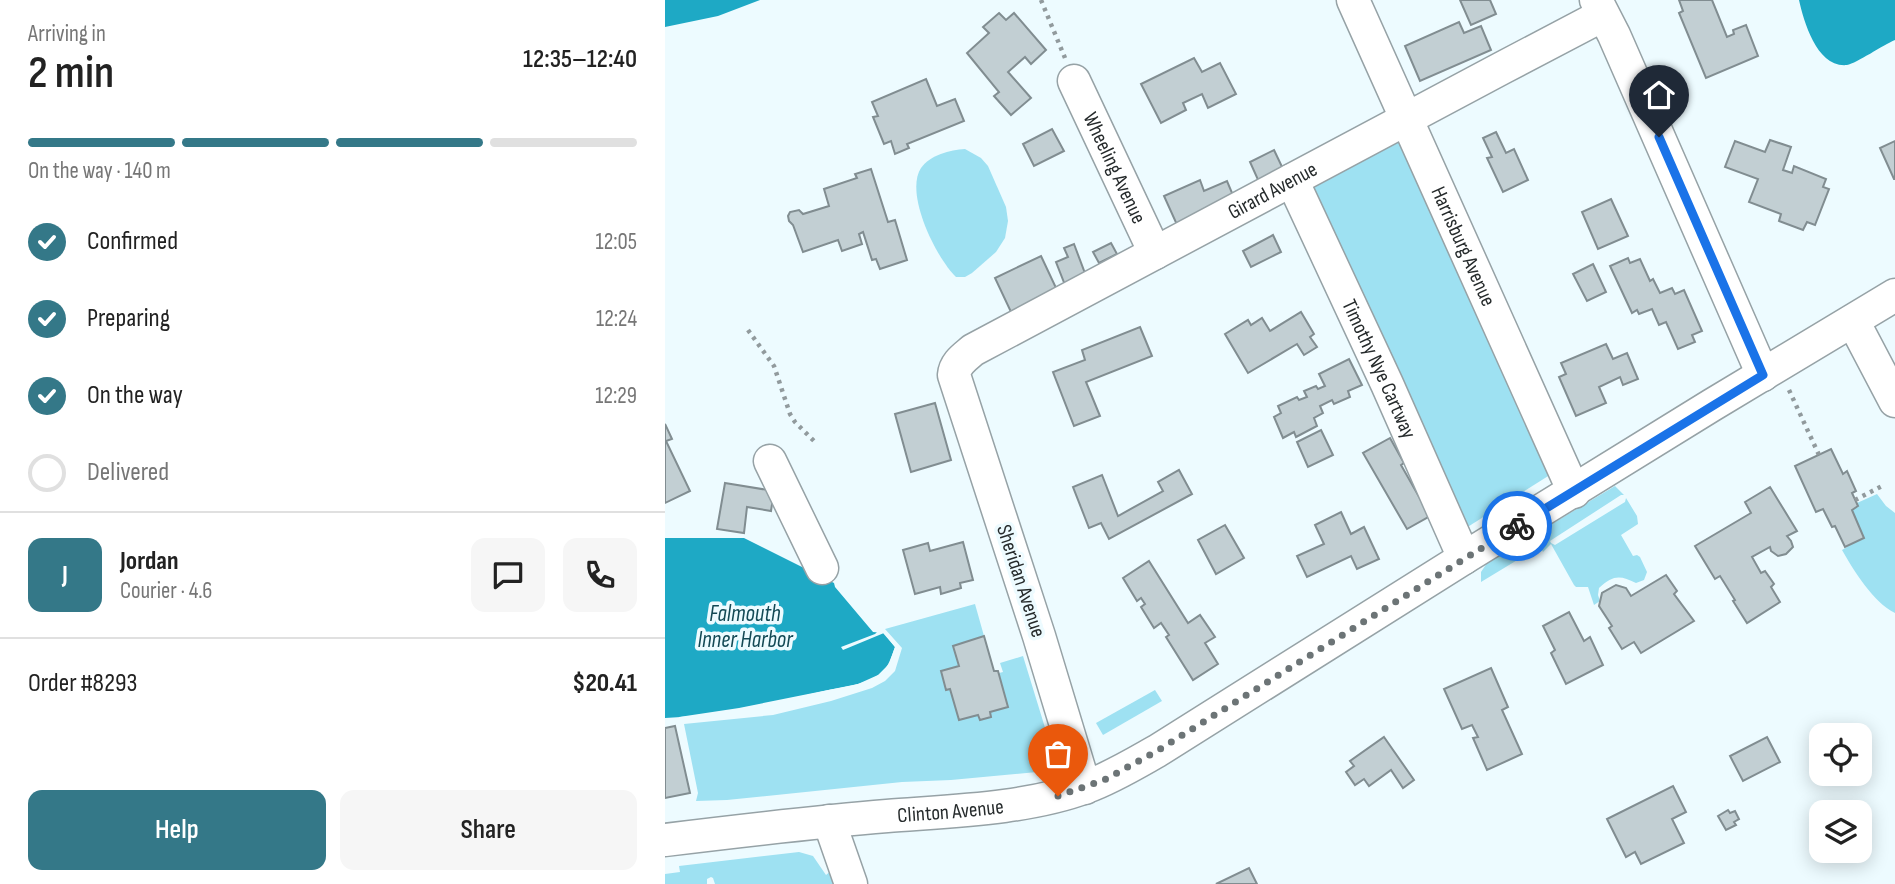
<!DOCTYPE html>
<meta charset="utf-8">
<style>
:root{--surface:#fff;--page:#f6f6f6;--text:#222;--muted:#767676;--line:#e0e0e0;--accent:#347888}
body{margin:0;font-family:"Sofia Sans Condensed",sans-serif;background:var(--page);color:var(--text);height:100vh;display:flex;flex-direction:column;font-size:26px;white-space:nowrap}
*{box-sizing:border-box;margin:0}
p{font-size:23px;color:var(--muted)}
.icon{flex:none;width:38px;height:38px;fill:none;stroke:currentColor;stroke-width:2;stroke-linecap:round;stroke-linejoin:round}
.map{position:relative;flex:1;overflow:hidden}
.details{display:flex;flex-direction:column;background:var(--surface);width:665px}
.details>*{flex:none}
.tools{position:absolute;left:1144px;top:723px;display:grid;gap:14px}
.tools a{display:grid;place-items:center;width:63px;height:63px;border-radius:14px;background:var(--surface);box-shadow:0 4px 18px #0003;font-size:35px}
.pin{position:absolute;display:grid;place-items:center;width:60px;height:60px;color:#fff;margin:-72px -30px;border-radius:50% 50% 50% 0;rotate:-45deg;box-shadow:0 0 7px #0007}
.pin .icon{rotate:45deg}
.courier{position:absolute;display:grid;place-items:center;width:70px;height:70px;margin:-35px;border:5px solid #1a73e8;border-radius:50%;background:#fff;color:#222;box-shadow:0 2px 9px #0007}
.overview em{font-style:normal;font-weight:600}
.overview div{display:flex;flex-direction:column-reverse}
.overview{display:flex;align-items:center;justify-content:space-between;height:119px;padding:0 28px}
h1{font-size:46px;font-weight:600;line-height:52px}
.bar{display:grid;grid-template-columns:repeat(4,1fr);gap:10px 7px;align-content:center;height:84px;padding:0 28px}
.bar i{height:9px;border-radius:5px;background:var(--line)}
.bar .on{background:var(--accent)}
.bar p{grid-column:span 4}
.line{display:flex;align-items:center;gap:18px;padding:0 28px;border-top:2px solid var(--line)}
.line div{flex:1}
.round{display:grid;place-items:center;flex:none;width:74px;height:74px;border-radius:14px;background:var(--page)}
ol{padding:0 28px;list-style:none}
li{display:flex;align-items:center;gap:21px;height:77px}
li p{margin-inline-start:auto}
li .icon{padding:7px;border-radius:50%;background:var(--accent);color:#fff;stroke-width:4}
li:last-child{color:var(--muted)}
li i{width:38px;height:38px;border:4px solid var(--line);border-radius:50%}
.primary-button{display:flex;gap:14px;margin-top:auto;padding:14px 28px}
.primary-button a{flex:1;height:80px;border-radius:14px;background:var(--accent);color:#fff;font-size:28px;font-weight:600;line-height:80px;text-align:center}
.primary-button a+a{background:var(--page);color:var(--text)}
main{display:flex;flex:1;min-height:0}
.map>svg:first-child{display:block}
.green{fill:#9ee1f2}
.water{fill:#1ea9c5}
.pier{fill:#edfbff}
.building{fill:#c2cfd3;stroke:#818d91;stroke-width:2}
.lines{fill:none;stroke-linecap:round;stroke-linejoin:round}
.minor-casing{stroke:#96a2a6;stroke-width:35}
.path{stroke:#919a9d;stroke-width:4.5;stroke-dasharray:3.5 5;stroke-linecap:butt}
.minor{stroke:#fff;stroke-width:32}
.done{stroke:#6c7476;stroke-width:7;stroke-dasharray:0 12.6}
.route{stroke:#1a73e8;stroke-width:9}
.labels{text-anchor:middle;dominant-baseline:central;stroke-width:7;stroke-linejoin:round;paint-order:stroke}
.street-label{font-size:21px;fill:#262b2c;stroke:#edfbff}
.water-label{font-size:23px;font-style:italic;fill:#134955;stroke:#edfbff}
</style>
<main>
<section class="details">
<div class="overview"><div><h1>2 min</h1><p>Arriving in</p></div><em>12:35–12:40</em></div>
<div class="bar"><i class="on"></i><i class="on"></i><i class="on"></i><i></i><p>On the way · 140 m</p></div>
<ol>
<li><svg class="icon" aria-label="check" viewBox="0 0 24 24"><path d="M5 12l5 5 9-10"/></svg>Confirmed<p>12:05</p></li>
<li><svg class="icon" aria-label="check" viewBox="0 0 24 24"><path d="M5 12l5 5 9-10"/></svg>Preparing<p>12:24</p></li>
<li><svg class="icon" aria-label="check" viewBox="0 0 24 24"><path d="M5 12l5 5 9-10"/></svg>On the way<p>12:29</p></li>
<li><i></i>Delivered</li>
</ol>
<div class="line" style="height:126px"><b class="round" style="background:var(--accent);color:#fff">J</b><div><b>Jordan</b><p>Courier · 4.6</p></div><a class="round"><svg class="icon" aria-label="chat" viewBox="0 0 24 24"><path d="M4 5h16v11H9l-5 4z"/></svg></a><a class="round"><svg class="icon" aria-label="phone" viewBox="0 0 24 24"><path d="M5 4h4l2 5-3 2q2 4 5 5l2-3 5 2v4C11 20 4 13 5 4z"/></svg></a></div>
<div class="line" style="height:91px"><div>Order #8293</div><b>$20.41</b></div>
<div class="primary-button"><a>Help</a><a>Share</a></div>
</section>
<div class="map">
<svg width="1230" height="884" viewBox="0 0 1230 884">
<rect width="100%" height="100%" fill="#edfbff"/>
<g class="green">
<path d="M735 136 888 473 801 528 642 184Z"/>
<path d="M300 149 316 158 323 166 341 207 343 221 340 238 331 252 307 273 300 277H291C272 259 239 194 256 168 265 155 285 150 300 149Z"/>
<path d="M950 486 959 495H956L888 539 885 541 886 543 890 545 960 502 961 498 972 516 973 524 956 535 968 556 972 555 975 557 982 572 979 580 971 583C955 575 948 575 934 588L933 595 935 601 929 605 923 587H911L909 585 886 544 878 552 876 548 874 547 816 582V572L822 563Z"/>
<path d="M1212 494 1221 506 1230 513V613C1208 602 1189 571 1177 550L1199 537 1187 510 1193 507 1192 503Z"/>
<path d="M310 604 319 636 288 646 294 666 276 672 281 690 285 689 294 720 313 715 315 720 326 717 325 712 343 707 334 673 338 672 335 663 358 656 393 770 286 780 237 782 62 800 31 801 33 793 19 724 108 715 166 701 207 688 220 681 230 671 237 648 220 629Z"/>
<path d="M490 690 497 701 438 735 431 723Z"/>
<path d="M134 852 148 856 161 875 168 869 173 884H50L48 878 46 877 42 879V884H0V874L15 872 14 866Z"/>
</g>
<g class="water">
<path d="M0 0H95L53 16 0 27Z"/>
<path d="M1134 0H1230V40C1218 45 1192 63 1182 65 1152 68 1139 22 1134 0Z"/>
<path d="M0 538H79L169 583 170 587 208 632 218 633 230 647C226 657 224 667 215 674 200 685 177 687 159 691 108 703 52 716 0 718Z"/>
</g>
<path class="pier" d="M215 629 221 631 233 647 227 666 215 678 194 687 144 698 14 721V717L74 708 193 684 213 675 224 664 230 647 219 633 178 650 176 647 210 634Z"/>
<g class="building">
<path d="M795 0H825L831 14 806 25Z"/>
<path d="M1014 0H1047L1062 37 1069 34 1068 30 1081 25 1093 56 1041 78 1014 13 1018 11Z"/>
<path d="M334 13 341 20 349 13 381 50 366 64 360 57 343 72 366 98 346 115 329 96 334 92 302 53 324 33 318 27Z"/>
<path d="M794 22 799 33 816 26 826 50 755 81 740 46Z"/>
<path d="M529 58 537 72 555 63 571 94 543 108 537 94 518 103 521 110 496 123 476 84Z"/>
<path d="M261 79 272 106 290 99 299 121 242 144 244 148 230 154 226 141 219 144 208 117 213 116 207 102Z"/>
<path d="M387 129 399 151 369 166 358 144Z"/>
<path d="M831 132 841 153 849 149 863 180 838 192 822 158 827 157 818 138Z"/>
<path d="M1105 140 1126 147 1118 170 1127 173 1129 166 1161 179 1158 187 1164 189 1150 225 1142 222 1138 230 1114 221 1116 214 1084 202 1093 179 1060 167 1070 141 1100 152Z"/>
<path d="M1230 141V179H1229L1215 148Z"/>
<path d="M609 150 619 171 594 182 585 162Z"/>
<path d="M206 169 223 222 230 220 242 260 215 269 211 259 207 260 198 232 194 234 197 244 177 251 173 240 138 252 128 225 124 221 123 216 125 212 134 210 138 214 164 206 159 189 192 178 190 174Z"/>
<path d="M535 180 539 191 562 181 570 200 513 227 499 196Z"/>
<path d="M946 199 963 236 933 249 917 212Z"/>
<path d="M608 235 616 252 586 267 578 251Z"/>
<path d="M446 243 452 254 434 263 428 252Z"/>
<path d="M409 244 421 276 400 285 391 262 403 257 399 248Z"/>
<path d="M376 256 392 290 346 312 330 278Z"/>
<path d="M963 258 965 263 975 259 985 281 988 279 995 293 1007 288 1010 294 1019 290 1037 331 1027 335 1030 342 1013 349 1001 322 994 325 987 309 974 314 972 310 967 313 945 266Z"/>
<path d="M928 264 941 292 922 301 908 274Z"/>
<path d="M636 312 649 334 645 337 652 347 639 355 632 344 583 373 560 334 583 320 586 325 597 318 605 331Z"/>
<path d="M475 327 487 356 421 382 435 416 409 426 388 372 420 360 417 350Z"/>
<path d="M941 344 948 359 962 353 973 379 958 385 955 377 934 387 941 403 911 416 894 377 901 374 896 363Z"/>
<path d="M684 359 697 385 683 391 685 397 669 404 667 400 655 406 658 413 649 418 652 426 631 437 629 432 618 438 609 417 616 413 613 406 632 397 634 400 642 397 639 391 651 386 653 389 660 386 654 374Z"/>
<path d="M270 403 286 460 246 472 230 414Z"/>
<path d="M0 424 7 439 1 441 25 491 0 503Z"/>
<path d="M656 430 668 455 643 467 632 442Z"/>
<path d="M725 438 739 463 736 465 765 516 742 529 698 453Z"/>
<path d="M1166 449 1178 474 1182 471 1191 491 1187 493 1193 506 1187 510 1199 538 1180 547 1170 526 1167 527 1158 509 1151 512 1130 466Z"/>
<path d="M514 470 527 494 444 539 436 523 424 528 408 487 437 475 453 516 498 491 493 482Z"/>
<path d="M60 483 109 491 106 511 82 507 79 533 52 529Z"/>
<path d="M1105 487 1132 531 1122 536 1126 541 1128 547 1121 554 1113 556 1106 551 1105 547 1087 557 1096 573 1100 571 1109 584 1106 587 1115 602 1082 623 1068 601 1070 600 1055 576 1050 579 1030 546 1086 513 1080 502Z"/>
<path d="M676 512 686 534 699 527 714 559 692 569 686 556 642 577 632 556 659 544 650 525Z"/>
<path d="M560 525 579 558 551 574 533 540Z"/>
<path d="M298 542 308 580 295 583 296 588 276 594 275 587 250 594 238 550 263 543 265 551Z"/>
<path d="M484 561 523 623 535 615 550 637 540 643 553 664 528 680 501 637 504 635 496 623 489 628 476 607 480 604 476 598 472 601 458 578Z"/>
<path d="M1001 575 1012 591 1009 594 1029 621 976 653 969 642 957 649 944 628 947 626 934 606 937 593 951 585 961 588 966 596Z"/>
<path d="M904 612 919 641 925 637 938 665 901 684 886 653 890 650 878 626Z"/>
<path d="M319 636 329 671H333L343 707 325 712 326 717 315 720 313 715 294 720 285 689 281 690 276 671 294 666 288 646Z"/>
<path d="M826 668 843 707 837 710 857 754 822 770 808 738 813 737 807 725 797 729 779 689Z"/>
<path d="M10 726 25 793 0 798V728Z"/>
<path d="M719 737 749 780 738 788 726 770 704 786 699 779 690 785 681 772 689 766 685 761Z"/>
<path d="M1102 737 1115 762 1078 781 1065 756Z"/>
<path d="M1008 786 1021 812 1007 819 1019 843 976 864 970 852 961 857 942 819Z"/>
<path d="M1063 810 1065 813 1070 811 1074 819 1069 822 1071 825 1061 830 1053 816Z"/>
<path d="M584 868 592 884H551Z"/>
</g>
<g class="lines">
<defs>
<g id="minor">
<path id="s1" d="M688 0 909 492"/>
<path d="M931 0 949 35 1098 375"/>
<path id="s2" d="M409 81 490 253"/>
<path id="s3" d="M627 180 722 384 799 558"/>
<path d="M1188 321 1230 401"/>
<path d="M105 461 157 568"/>
<path id="s4" d="M420 788 374 636 289 375C290 363 300 357 308 350 518 239 727 125 938 15"/>
<path d="M164 821 186 884"/>
<path id="s5" d="M0 840C74 831 148 822 222 816 284 811 363 809 421 787 446 778 469 764 492 751L799 558 1047 405 1230 295"/>
</g>
</defs>
<use href="#minor" class="minor-casing"/>
<g class="path">
<path d="M376 0 400 58"/>
<path d="M83 330 109 366 125 414 130 422 149 441"/>
<path d="M1124 390 1154 455"/>
<path d="M1190 500 1217 486"/>
</g>
<use href="#minor" class="minor"/>
</g>
<g class="lines">
<path class="done" d="M393 796 439 780 492 751 852 526"/>
<path class="route" d="M852 526 1098 375 994 137"/>
</g>
<g class="labels">
<g class="street-label">
<text stroke="none"><textPath href="#s2" startOffset="96">Wheeling Avenue</textPath></text>
<text stroke="none"><textPath href="#s4" startOffset="805">Girard Avenue</textPath></text>
<text stroke="none"><textPath href="#s1" startOffset="270">Harrisburg Avenue</textPath></text>
<text stroke="none"><textPath href="#s3" startOffset="208">Timothy Nye Cartway</textPath></text>
<text transform="translate(356 581) rotate(72)">Sheridan Avenue</text>
<text stroke="none"><textPath href="#s5" startOffset="287">Clinton Avenue</textPath></text>
</g>
<g class="water-label">
<text x="80" y="614">Falmouth<tspan x="80" dy="26">Inner Harbor</tspan></text>
</g>
</g>
</svg>
<div class="tools">
<a><svg class="icon" aria-label="locate" viewBox="0 0 24 24"><circle cx="12" cy="12" r="6"/><path d="M12 2v4M12 18v4M2 12h4M18 12h4"/></svg></a>
<a><svg class="icon" aria-label="layers" viewBox="0 0 24 24"><path d="M12 4l9 5-9 5-9-5zM3 14l9 5 9-5"/></svg></a>
</div>
<div class="pin" style="left:393px;top:796px;background:#ea580c"><svg class="icon" aria-label="bag" viewBox="0 0 24 24"><path d="M5 8h14l-1 12H6zM9 8a3 3 0 0 1 6 0"/></svg></div>
<div class="pin" style="left:994px;top:137px;background:#1f2937"><svg class="icon" aria-label="home" viewBox="0 0 24 24"><path d="M3 11l9-7 9 7M6 9v11h12V9"/></svg></div>
<div class="courier" style="left:852px;top:526px"><svg class="icon" aria-label="bike" viewBox="0 0 24 24"><circle cx="6" cy="16" r="4"/><circle cx="18" cy="16" r="4"/><path d="M6 16l4-8h5l3 8M10 8l3 8H6M13 5h3"/></svg></div>
</div>
</main>
